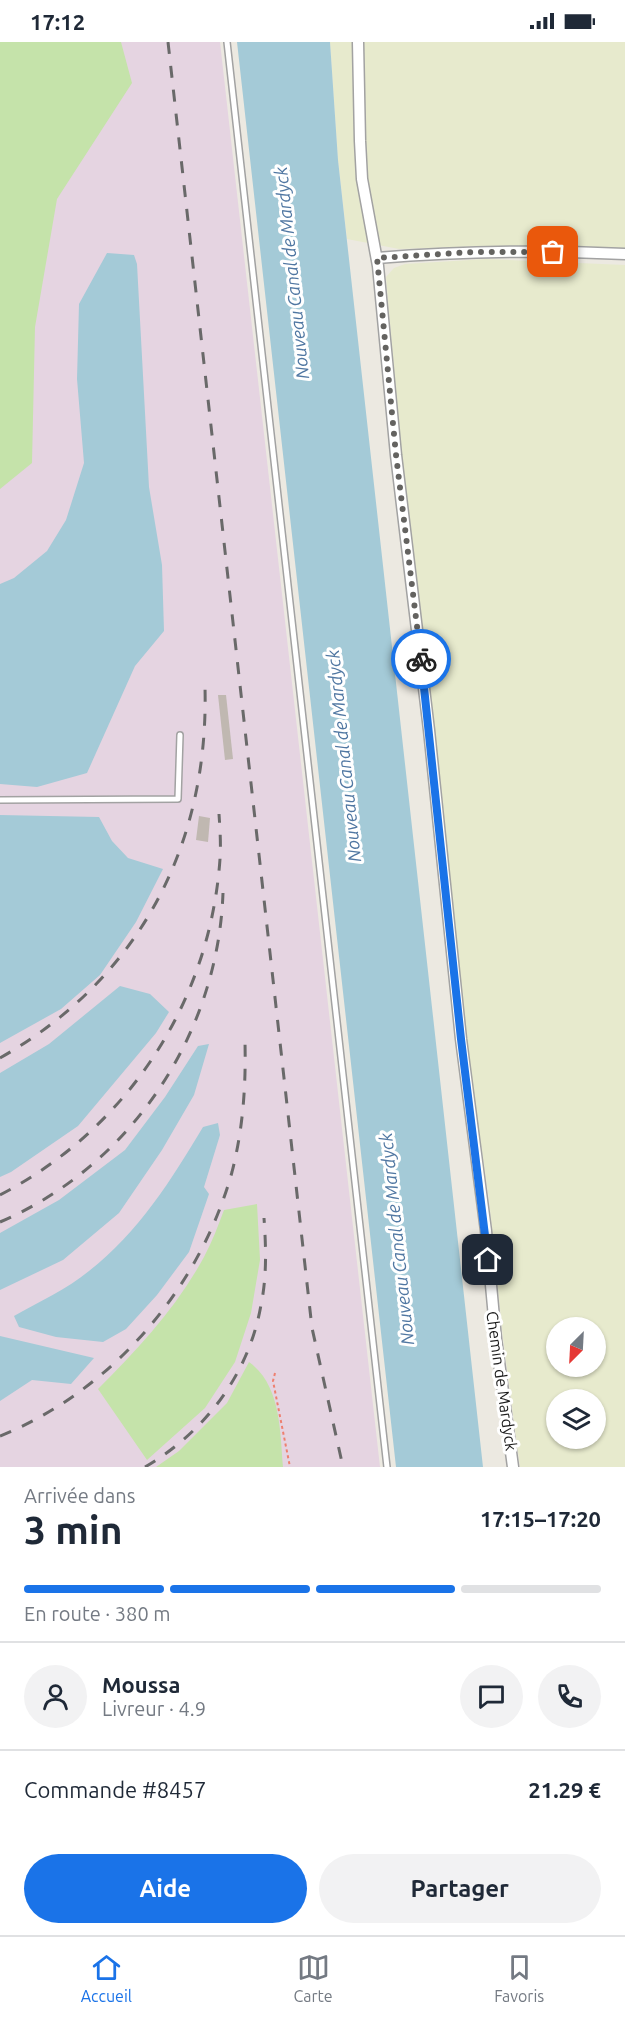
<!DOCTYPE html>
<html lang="fr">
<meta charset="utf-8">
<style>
:root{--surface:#fff;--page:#f2f2f3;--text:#1f2937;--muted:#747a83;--line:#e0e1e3;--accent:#1a73e8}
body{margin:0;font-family:Ubuntu,sans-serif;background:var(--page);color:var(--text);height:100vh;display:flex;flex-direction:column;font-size:22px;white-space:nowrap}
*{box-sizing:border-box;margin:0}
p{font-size:20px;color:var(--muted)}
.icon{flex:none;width:33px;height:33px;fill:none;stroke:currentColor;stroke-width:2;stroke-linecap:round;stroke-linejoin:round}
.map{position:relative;height:1425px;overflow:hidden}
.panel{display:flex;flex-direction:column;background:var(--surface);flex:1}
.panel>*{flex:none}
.needle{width:39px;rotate:204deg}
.fabs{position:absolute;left:546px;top:1275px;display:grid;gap:12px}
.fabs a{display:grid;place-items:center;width:60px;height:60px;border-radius:50%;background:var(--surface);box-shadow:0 2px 4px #0004;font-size:30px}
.pin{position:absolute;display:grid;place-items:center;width:51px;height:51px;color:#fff;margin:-26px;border-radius:12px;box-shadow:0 3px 9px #0006}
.courier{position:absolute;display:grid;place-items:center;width:60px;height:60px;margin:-30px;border:4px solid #1a73e8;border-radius:50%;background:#fff;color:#222;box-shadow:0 2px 8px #0007}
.overview em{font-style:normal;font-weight:700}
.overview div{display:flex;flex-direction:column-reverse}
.overview{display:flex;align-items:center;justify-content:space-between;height:102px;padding:0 24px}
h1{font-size:39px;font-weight:700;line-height:45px}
.bar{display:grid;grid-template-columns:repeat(4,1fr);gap:9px 6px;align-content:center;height:72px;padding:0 24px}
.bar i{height:8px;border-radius:4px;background:var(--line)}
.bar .current{background:var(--accent)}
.bar p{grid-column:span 4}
.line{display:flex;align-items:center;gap:15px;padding:0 24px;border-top:2px solid var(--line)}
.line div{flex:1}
.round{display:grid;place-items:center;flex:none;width:63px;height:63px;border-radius:32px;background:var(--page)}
.primary-button{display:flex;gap:12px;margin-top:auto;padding:12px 24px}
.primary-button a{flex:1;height:69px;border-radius:36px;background:var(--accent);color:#fff;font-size:24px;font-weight:700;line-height:69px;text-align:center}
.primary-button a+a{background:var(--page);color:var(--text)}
.status{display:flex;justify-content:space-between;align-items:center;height:42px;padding:0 30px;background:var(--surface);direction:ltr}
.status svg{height:16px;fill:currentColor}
.dock{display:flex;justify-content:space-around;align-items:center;height:84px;border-top:2px solid var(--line);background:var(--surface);font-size:16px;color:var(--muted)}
.dock a{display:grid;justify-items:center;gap:3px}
.dock .current{color:var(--accent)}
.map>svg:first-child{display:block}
.industrial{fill:#e5d4e1}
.farmland{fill:#e7eacd;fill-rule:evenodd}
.grass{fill:#c5e3aa}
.water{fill:#a4cad7}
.building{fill:#c0b8b1}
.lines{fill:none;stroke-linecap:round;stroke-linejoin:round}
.lane-casing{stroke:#a2a2a2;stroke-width:8}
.street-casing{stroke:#a2a2a2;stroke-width:13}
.path{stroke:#ee8070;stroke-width:2;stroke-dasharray:3 3;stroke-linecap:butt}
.lane{stroke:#fff;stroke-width:5}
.street{stroke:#fff;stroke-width:10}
.rail{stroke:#696969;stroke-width:3;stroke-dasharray:12 12;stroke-linecap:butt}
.done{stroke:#646360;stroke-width:6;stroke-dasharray:0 10.8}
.route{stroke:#1a73e8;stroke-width:8}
.labels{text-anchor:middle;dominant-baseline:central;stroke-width:6;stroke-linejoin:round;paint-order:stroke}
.street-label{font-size:16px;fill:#1b1b1b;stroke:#fff}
.water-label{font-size:18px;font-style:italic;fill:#5077a2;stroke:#fff}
</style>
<div class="status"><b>17:12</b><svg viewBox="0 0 49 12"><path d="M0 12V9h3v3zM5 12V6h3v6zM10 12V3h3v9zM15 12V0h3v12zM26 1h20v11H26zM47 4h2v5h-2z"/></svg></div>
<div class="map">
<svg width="625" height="1425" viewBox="0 0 625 1425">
<rect width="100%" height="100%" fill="#ece9e1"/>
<path class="industrial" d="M0 0H220L380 1425H0Z"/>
<g class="farmland">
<path d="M330 0H625V207L484 204 399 207 347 197 338 118Z"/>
<path d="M486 217 625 223V1425H520L503 1296 489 1157 464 986 442 752 402 419 386 235 394 226 405 222ZM556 1286H596V1324H556ZM556 1358H596V1396H556Z"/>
</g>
<g class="grass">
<path d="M0 0H121L132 41 57 157 35 285 32 421 0 447Z"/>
<path d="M257 1162 260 1218 251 1271 235 1320 205 1366 147 1418 98 1347C138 1307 177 1265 204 1215 212 1200 218 1184 224 1168Z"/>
<path d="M249 1320C281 1343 280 1389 283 1425H156L179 1409 227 1361Z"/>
</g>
<g class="water">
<path d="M237 0H330L338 118 483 1425H396Z"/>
<path d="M107 211 134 213 137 222 149 445 162 523 164 589 135 624 87 731 37 745 0 742V542L14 536 47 509 66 478 84 421 77 337 79 262Z"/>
<path d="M0 773 99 775 112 799 128 816 163 827 136 880 100 933 61 967 0 1001Z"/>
<path d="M120 944 150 952 169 970 156 991 78 1084 11 1130 0 1135V1031L49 1002Z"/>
<path d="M209 1002 194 1053 162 1108 119 1171 63 1218 0 1248V1191L59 1158 125 1108 165 1055 198 1004Z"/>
<path d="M218 1081 220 1093 204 1145 209 1152 189 1210 157 1253 126 1287 103 1300 56 1295 19 1285 14 1274C39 1260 67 1247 89 1229 138 1191 172 1137 203 1085Z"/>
<path d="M0 1294 94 1316 71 1342 32 1338 0 1359Z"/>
</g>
<g class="building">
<path d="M218 653H226L233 717 225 718Z"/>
<path d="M199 774 210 776 208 800 196 798Z"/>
</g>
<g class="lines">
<defs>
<g id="lane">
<path d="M227 0 387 1425"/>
<path d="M0 758 178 757 180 693"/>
</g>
<g id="street">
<path d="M358 0 360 99 362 137 378 224 396 413 429 688 461 997 486 1189 496 1297 513 1425"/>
<path d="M377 216C460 209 542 208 625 212"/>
</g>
</defs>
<use href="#lane" class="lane-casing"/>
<use href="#street" class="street-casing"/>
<path class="path" d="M275 1331 273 1339 290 1425"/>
<use href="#lane" class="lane"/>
<use href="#street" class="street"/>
<g class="rail">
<path d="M168 0 312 1286 343 1425"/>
<path d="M0 1016C139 937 209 804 205 645"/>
<path d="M0 1153C127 1087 210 961 220 817 221 802 220 787 219 772"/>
<path d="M0 1180C131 1124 218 992 223 851"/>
<path d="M0 1394C112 1349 200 1246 232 1130 243 1087 246 1044 245 1000"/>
<path d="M145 1425C205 1390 249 1332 261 1263 267 1234 266 1205 264 1176"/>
</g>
</g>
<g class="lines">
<path class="done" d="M421 617 396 413 377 216 473 210H553"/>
<path class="route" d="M421 617 461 997 488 1218"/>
</g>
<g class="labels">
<g class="street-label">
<text transform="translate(502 1339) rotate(82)">Chemin de Mardyck</text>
</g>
<g class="water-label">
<text transform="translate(291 231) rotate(-96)">Nouveau Canal de Mardyck</text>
<text transform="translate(343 714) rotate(-96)">Nouveau Canal de Mardyck</text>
<text transform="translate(396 1197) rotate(-96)">Nouveau Canal de Mardyck</text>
</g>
</g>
</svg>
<div class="fabs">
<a><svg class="needle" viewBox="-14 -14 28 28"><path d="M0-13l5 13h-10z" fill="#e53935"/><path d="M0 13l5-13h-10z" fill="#747a83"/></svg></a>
<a><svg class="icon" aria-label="layers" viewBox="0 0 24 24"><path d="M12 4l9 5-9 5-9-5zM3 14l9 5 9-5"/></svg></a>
</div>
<div class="pin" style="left:553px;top:210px;background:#ea580c"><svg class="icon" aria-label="bag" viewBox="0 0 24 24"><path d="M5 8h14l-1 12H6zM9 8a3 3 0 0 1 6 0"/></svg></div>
<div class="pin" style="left:488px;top:1218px;background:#1f2937"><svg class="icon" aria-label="home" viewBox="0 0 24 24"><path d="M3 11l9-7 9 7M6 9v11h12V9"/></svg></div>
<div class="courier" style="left:421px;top:617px"><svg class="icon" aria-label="bike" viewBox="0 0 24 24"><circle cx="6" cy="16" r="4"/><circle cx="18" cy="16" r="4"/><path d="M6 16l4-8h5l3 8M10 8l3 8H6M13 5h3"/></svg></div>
</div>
<section class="panel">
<div class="overview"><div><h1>3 min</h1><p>Arrivée dans</p></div><em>17:15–17:20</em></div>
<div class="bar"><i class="current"></i><i class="current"></i><i class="current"></i><i></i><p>En route · 380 m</p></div>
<div class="line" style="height:108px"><a class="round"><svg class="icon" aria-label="person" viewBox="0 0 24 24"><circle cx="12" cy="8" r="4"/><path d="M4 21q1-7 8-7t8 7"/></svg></a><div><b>Moussa</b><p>Livreur · 4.9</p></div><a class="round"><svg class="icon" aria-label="chat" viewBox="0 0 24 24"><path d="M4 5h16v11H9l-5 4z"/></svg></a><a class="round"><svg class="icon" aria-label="phone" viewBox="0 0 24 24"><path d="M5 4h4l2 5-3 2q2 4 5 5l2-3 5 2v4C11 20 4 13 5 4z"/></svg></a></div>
<div class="line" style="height:78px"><div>Commande #8457</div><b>21.29 €</b></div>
<div class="primary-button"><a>Aide</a><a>Partager</a></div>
</section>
<nav class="dock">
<a class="current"><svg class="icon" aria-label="home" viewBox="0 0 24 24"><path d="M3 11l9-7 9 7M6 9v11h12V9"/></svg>Accueil</a>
<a><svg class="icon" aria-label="map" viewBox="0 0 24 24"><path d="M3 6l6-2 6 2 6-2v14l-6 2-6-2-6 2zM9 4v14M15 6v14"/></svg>Carte</a>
<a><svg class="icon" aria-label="saved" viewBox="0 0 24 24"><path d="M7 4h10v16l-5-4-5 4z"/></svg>Favoris</a>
</nav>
